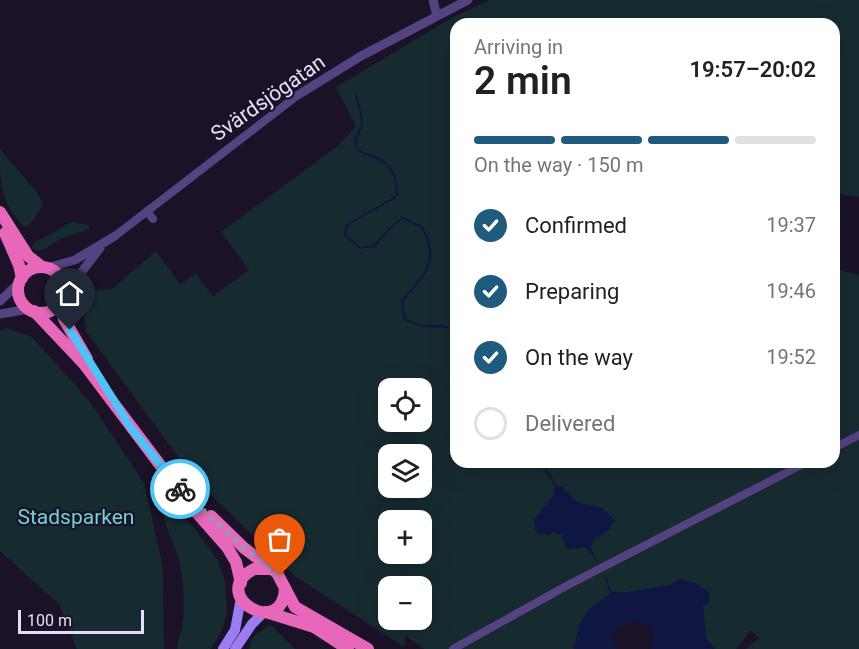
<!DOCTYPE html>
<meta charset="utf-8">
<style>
:root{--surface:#fff;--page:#f6f6f6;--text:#202124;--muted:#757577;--line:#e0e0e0;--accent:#1e5b7c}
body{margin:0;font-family:Roboto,sans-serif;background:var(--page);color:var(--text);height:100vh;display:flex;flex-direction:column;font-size:22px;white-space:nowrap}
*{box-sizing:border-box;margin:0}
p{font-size:20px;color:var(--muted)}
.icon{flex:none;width:33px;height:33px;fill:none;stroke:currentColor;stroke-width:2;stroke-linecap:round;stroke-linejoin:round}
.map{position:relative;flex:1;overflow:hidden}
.side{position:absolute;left:450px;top:18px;width:390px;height:450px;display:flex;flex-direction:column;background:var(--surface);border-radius:18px;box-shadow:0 6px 24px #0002}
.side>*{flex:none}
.controls{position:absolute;left:378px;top:378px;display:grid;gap:12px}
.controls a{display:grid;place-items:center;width:54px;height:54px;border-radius:12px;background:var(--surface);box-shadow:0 6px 24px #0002;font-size:30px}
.scale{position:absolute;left:18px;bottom:15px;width:126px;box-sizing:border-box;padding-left:6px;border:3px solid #e7dcfb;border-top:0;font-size:16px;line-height:21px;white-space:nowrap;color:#e7dcfb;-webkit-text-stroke:4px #1b1227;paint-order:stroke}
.pin{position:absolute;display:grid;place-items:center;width:51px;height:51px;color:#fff;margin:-62px -26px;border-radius:50% 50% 50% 0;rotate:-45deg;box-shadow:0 0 6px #0007}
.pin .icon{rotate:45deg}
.courier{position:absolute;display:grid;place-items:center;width:60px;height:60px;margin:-30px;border:4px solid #4fc3f7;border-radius:50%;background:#fff;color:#222;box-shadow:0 2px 8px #0007}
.summary em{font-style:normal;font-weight:600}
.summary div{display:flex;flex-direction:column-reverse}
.summary{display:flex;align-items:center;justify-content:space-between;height:102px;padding:0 24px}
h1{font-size:39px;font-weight:600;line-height:45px}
.bar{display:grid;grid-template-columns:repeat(4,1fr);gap:9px 6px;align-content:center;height:72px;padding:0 24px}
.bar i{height:8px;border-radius:4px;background:var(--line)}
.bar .active{background:var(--accent)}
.bar p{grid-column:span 4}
ol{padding:0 24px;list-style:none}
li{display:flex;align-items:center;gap:18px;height:66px}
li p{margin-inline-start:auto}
li .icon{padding:6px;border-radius:50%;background:var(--accent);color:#fff;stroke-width:4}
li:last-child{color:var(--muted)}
li i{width:33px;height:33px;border:3px solid var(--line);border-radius:50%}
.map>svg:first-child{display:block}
.green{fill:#162b30;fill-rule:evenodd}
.water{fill:#101642}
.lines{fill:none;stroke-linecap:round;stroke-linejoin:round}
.stream{stroke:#101642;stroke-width:2}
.minor{stroke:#544281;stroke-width:8}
.tertiary{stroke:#544281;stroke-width:9}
.secondary{stroke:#9b7cf2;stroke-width:10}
.trunk{stroke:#e768ba;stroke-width:12}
.done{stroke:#a095b1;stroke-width:6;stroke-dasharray:0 10.8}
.route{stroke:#4fc3f7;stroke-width:8}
.labels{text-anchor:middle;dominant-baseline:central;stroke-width:4.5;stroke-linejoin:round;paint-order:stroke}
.street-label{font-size:21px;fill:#e7dcfb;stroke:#1b1227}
.park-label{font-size:21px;fill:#6ed5d4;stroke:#1b1227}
</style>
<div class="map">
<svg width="859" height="649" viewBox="0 0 859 649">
<rect width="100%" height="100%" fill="#1b1227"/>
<g class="green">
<path d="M490 0H859V197L834 193V24H456V462H834V269L859 275V649H746L759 638 751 630 736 649H715L706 638 703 606 709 602 681 579 671 585 619 594 614 591C601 601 577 633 574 649H424L406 636 404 647 295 576 192 476 86 331 82 306 89 291 112 289 156 251 180 284 196 274 213 296 249 270 221 232 339 145 356 126 336 87 457 15ZM388 388H422V422H388ZM388 454H422V488H388ZM561 486 578 503 602 508 603 532 594 539 589 550 584 547 567 549 562 534 553 532 547 536 540 513ZM388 520H422V554H388ZM388 586H422V620H388Z"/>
<path d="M0 149 36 191 43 204 30 225 25 227C0 205 0 183 0 149Z"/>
<path d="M72 222 88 225 89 229 60 239 45 249 36 251 32 248 34 243Z"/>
<path d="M7 328 32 337 90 402 144 483 163 567 164 649H77L59 604 0 551V331Z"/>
<path d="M169 508 180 513 194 528 218 561 225 581 227 613 221 633 210 649H177C178 639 182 631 183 622 185 608 183 578 180 565 176 546 165 529 163 511Z"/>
<path d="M268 626H272L295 649H249L253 637Z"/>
</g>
<g class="water">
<path d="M561 486 578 503 602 508 615 520 608 531 594 539 590 550 584 547 567 549 561 534 553 532 541 535 535 530 534 520 554 495V488Z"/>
<path d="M681 579 696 583 709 592V603L703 606 706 638 715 649H650L654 637 649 626 633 621 614 630 612 636 617 649H574C581 611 584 613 614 591L619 593 671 585Z"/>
</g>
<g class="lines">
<g class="stream">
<path d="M356 95C358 104 363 115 362 124 361 131 353 138 356 146 361 162 396 146 397 196L347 225 345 235 360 248 374 246 392 226 403 218 422 227C441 262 425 274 402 301L404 318C423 332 437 322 456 329"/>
<path d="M541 462 557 488"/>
<path d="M589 548 596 560"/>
<path d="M605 576 612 596"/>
</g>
<g class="minor">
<path d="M147 211 153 219"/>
<path d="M115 236 298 95"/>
<path d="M834 448 859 435"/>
<path d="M453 649 568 585 807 462"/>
</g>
<g class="tertiary">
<path d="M433 0 437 16"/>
<path d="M298 95 361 56 468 0"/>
<path d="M47 268 75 260 115 236"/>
<path d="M63 296 100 248"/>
<path d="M0 301 19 283"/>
<path d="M0 314 29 309"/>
</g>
<g class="secondary">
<path d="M223 649 235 630 241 598"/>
<path d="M235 649 252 624 263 613"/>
</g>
<g class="trunk">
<path d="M0 212 28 256 42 267"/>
<path d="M5 233 19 265 22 278"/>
<circle cx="41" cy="290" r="23"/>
<path d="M60 300 64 319 87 359"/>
<path d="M34 311 84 364 191 506 227 547 236 562 241 583"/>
<path d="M211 516 244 548 277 573 295 607 368 649"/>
<path d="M271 569H254C206 594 283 641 285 588"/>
<path d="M266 612 314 627 348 649"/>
</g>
</g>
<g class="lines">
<path class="done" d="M180 489 244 548 280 576"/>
<path class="route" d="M70 330 131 428 180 489"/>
</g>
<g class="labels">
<g class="street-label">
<text transform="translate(268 98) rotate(-35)">Svärdsjögatan</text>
</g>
<g class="park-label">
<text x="76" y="517">Stadsparken</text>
</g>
</g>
</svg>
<div class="controls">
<a><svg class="icon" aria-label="locate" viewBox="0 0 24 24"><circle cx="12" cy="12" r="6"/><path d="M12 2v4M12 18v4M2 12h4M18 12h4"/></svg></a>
<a><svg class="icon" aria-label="layers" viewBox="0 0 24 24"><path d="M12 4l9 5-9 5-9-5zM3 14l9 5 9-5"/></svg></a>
<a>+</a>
<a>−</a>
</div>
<div class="scale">100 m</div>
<div class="pin" style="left:280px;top:576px;background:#ea580c"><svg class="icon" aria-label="bag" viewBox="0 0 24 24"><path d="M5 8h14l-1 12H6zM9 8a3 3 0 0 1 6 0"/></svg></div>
<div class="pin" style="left:70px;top:330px;background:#1f2937"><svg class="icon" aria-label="home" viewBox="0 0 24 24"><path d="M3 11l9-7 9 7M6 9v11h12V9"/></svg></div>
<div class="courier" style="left:180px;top:489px"><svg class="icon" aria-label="bike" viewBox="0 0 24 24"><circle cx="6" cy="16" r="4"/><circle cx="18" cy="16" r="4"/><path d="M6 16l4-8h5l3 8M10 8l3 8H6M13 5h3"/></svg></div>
<section class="side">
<div class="summary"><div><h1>2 min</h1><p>Arriving in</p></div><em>19:57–20:02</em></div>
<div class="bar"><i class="active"></i><i class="active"></i><i class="active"></i><i></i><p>On the way · 150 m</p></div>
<ol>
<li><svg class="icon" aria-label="check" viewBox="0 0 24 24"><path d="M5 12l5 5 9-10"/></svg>Confirmed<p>19:37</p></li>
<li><svg class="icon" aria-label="check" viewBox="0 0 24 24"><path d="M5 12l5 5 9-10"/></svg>Preparing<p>19:46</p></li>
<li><svg class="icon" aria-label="check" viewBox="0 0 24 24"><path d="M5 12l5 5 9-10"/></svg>On the way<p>19:52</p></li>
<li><i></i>Delivered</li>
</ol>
</section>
</div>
